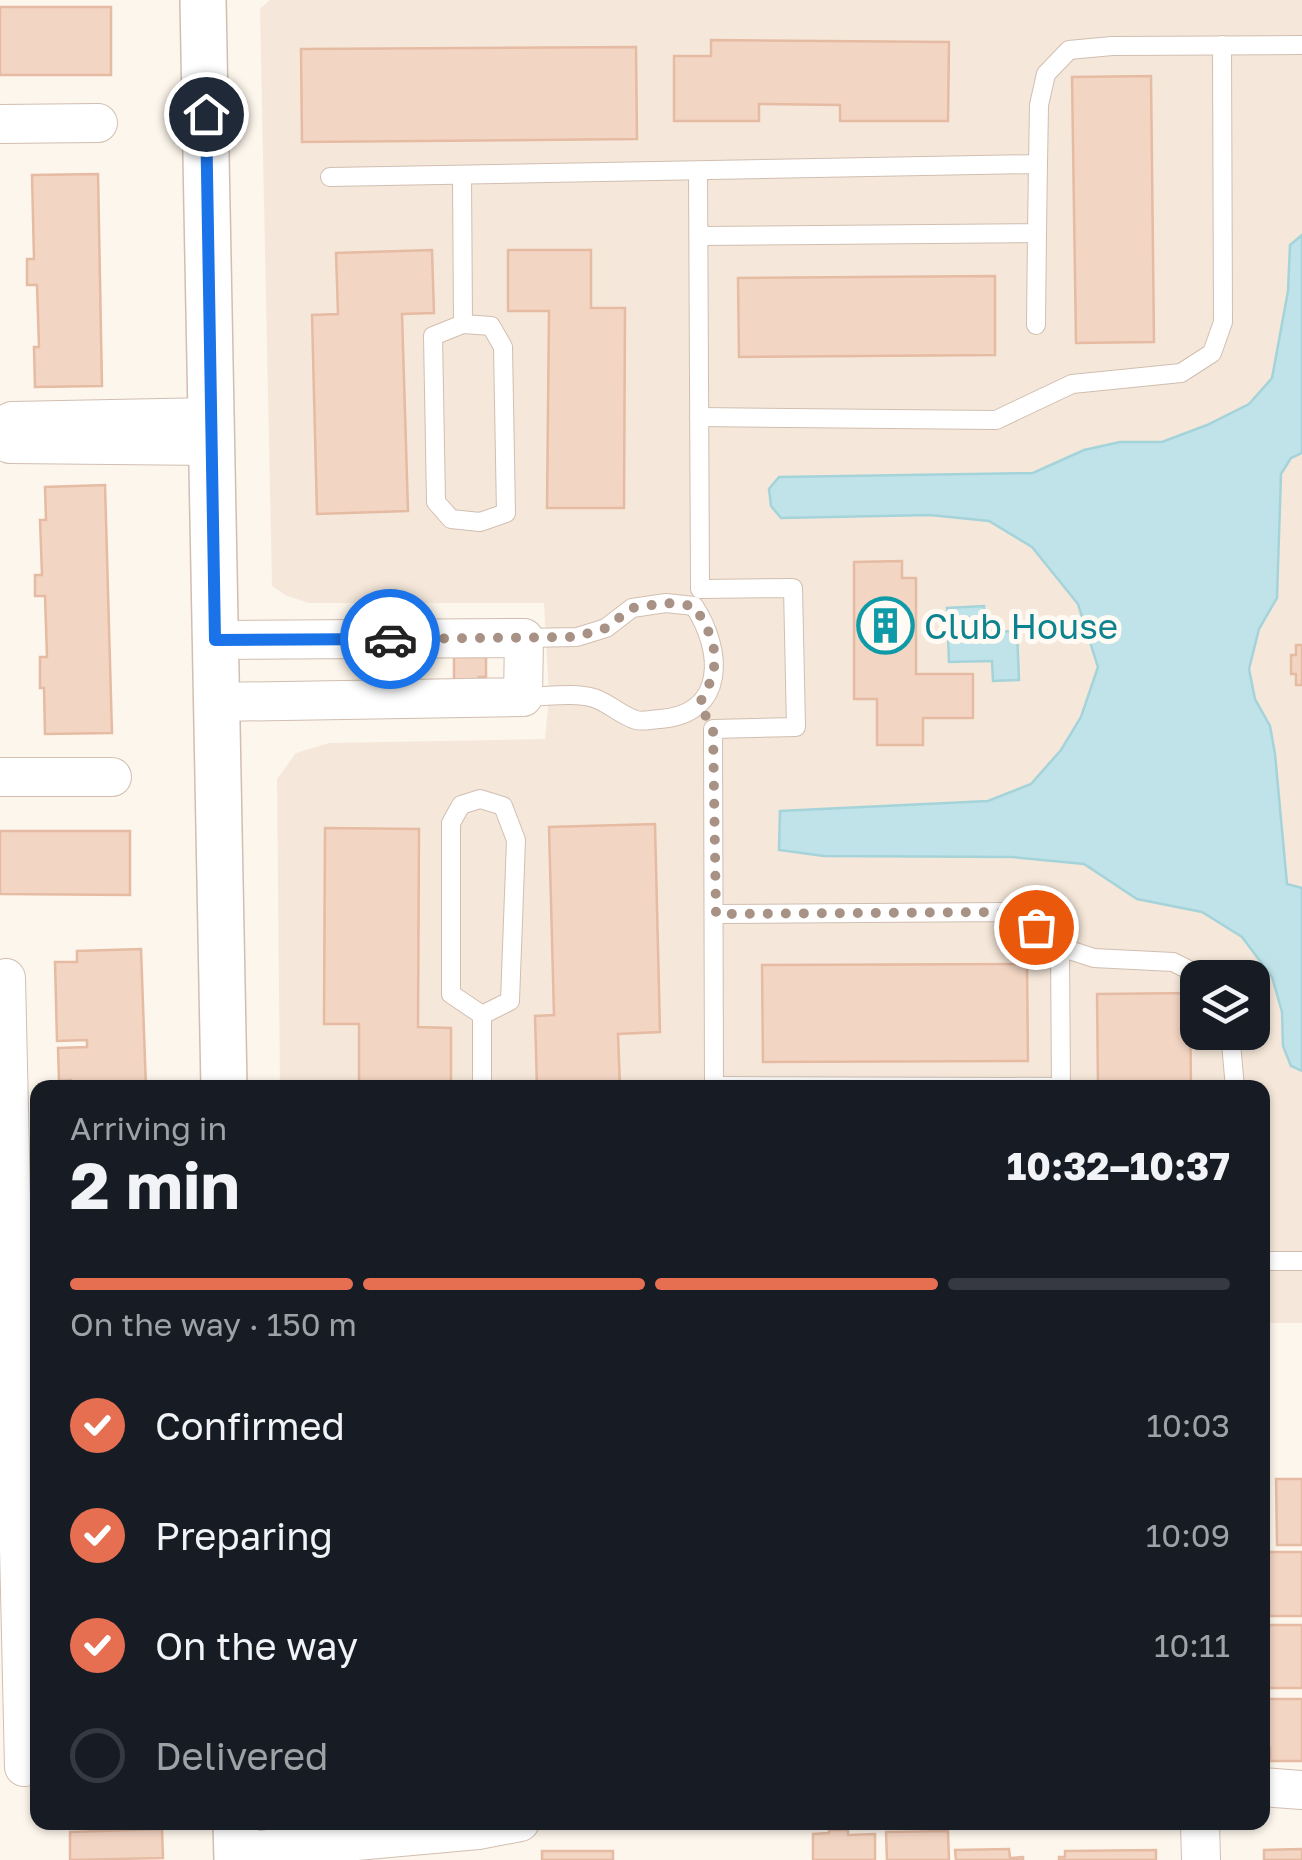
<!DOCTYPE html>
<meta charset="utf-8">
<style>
:root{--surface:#171b24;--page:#20242c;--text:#f1f3f6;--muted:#9ea1a6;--line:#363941;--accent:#e76f51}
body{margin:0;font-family:"Golos Text",sans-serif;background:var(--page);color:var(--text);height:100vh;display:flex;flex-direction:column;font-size:38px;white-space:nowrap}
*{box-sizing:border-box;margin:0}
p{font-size:32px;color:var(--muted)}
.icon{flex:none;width:55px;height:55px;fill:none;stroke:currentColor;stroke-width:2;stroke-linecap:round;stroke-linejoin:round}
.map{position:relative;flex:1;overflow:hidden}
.side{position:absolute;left:30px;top:1080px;width:1240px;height:750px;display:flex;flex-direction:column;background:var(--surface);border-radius:20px;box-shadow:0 2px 8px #0004}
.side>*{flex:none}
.tools{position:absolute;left:1180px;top:960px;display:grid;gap:20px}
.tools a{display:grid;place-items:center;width:90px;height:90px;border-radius:20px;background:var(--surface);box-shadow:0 2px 8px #0004;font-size:50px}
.pin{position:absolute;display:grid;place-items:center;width:85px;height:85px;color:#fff;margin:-42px;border:5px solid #fff;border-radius:50%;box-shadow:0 2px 10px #0007}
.courier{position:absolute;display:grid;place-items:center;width:100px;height:100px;margin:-50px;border:8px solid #1a73e8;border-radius:50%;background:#fff;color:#222;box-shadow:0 2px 12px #0007}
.head em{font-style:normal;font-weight:700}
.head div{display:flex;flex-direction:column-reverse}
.head{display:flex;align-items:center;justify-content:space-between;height:170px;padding:0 40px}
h1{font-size:65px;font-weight:700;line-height:75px}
.bar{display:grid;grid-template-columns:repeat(4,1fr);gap:15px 10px;align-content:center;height:120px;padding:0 40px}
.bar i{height:12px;border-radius:8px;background:var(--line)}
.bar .active{background:var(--accent)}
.bar p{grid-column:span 4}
ol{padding:0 40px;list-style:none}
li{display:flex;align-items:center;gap:30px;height:110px}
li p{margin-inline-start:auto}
li .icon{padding:10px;border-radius:50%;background:var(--accent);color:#fff;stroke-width:4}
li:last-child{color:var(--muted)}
li i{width:55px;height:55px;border:5px solid var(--line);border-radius:50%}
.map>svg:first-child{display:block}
.residential{fill:#f5e8da;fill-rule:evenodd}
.water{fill:#bfe3e8;stroke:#a5d3da;stroke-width:2.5}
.building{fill:#f3d5c3;stroke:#e6bba3;stroke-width:2.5}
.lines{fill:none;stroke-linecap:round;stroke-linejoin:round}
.service-casing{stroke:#d1beb0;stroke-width:20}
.minor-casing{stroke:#d1beb0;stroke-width:40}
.tertiary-casing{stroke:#d1beb0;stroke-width:48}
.service{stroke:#fff;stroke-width:18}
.minor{stroke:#fff;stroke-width:38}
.tertiary{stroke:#fff;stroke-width:45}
.done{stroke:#a89285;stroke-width:10;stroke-dasharray:0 18}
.route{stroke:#1a73e8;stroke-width:12}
.labels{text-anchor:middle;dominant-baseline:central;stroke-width:10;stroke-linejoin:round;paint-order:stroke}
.culture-label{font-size:35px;fill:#0d838f;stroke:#fffaf3;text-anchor:start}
</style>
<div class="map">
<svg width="1302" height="1860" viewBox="0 0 1302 1860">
<rect width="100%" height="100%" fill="#fdf6ec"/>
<path class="residential" d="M270 0H1302V1323H1263L1262 1088 280 1087 277 779 296 753 329 743 545 739 549 696 544 603H309L287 596 272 586 260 9ZM1198 978H1252V1032H1198Z"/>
<g class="water">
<path d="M1302 235V453L1291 458 1281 474 1277 598 1259 629 1249 669 1255 699 1270 726 1275 754 1287 884 1302 888V1071L1291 1066 1283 1046 1282 1012 1272 977 1242 937 1202 912 1137 899 1084 864 1012 857 824 856 779 850 780 811 988 801 1031 784 1061 750 1081 717 1098 667 1078 604 1032 547 989 521 930 515 781 518 771 506 769 489 779 477 1033 473 1084 450 1120 442H1162L1207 425 1249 404 1272 378 1288 291 1290 245Z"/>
<path d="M984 606 985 632 1017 631 1019 680 993 681 992 661 949 662 947 608Z"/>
</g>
<g class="building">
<rect x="0" y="7" width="111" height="68"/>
<path d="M711 40 949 42 948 121H840V105L759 104V121H674V56H711Z"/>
<path d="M636 47 637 139 302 142 301 49Z"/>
<path d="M1151 76 1154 342 1076 343 1072 77Z"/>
<path d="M98 174 102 386 35 387 34 347H39L37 285H27V259H34L32 175Z"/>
<path d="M432 250 434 313 402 314 408 511 317 514 312 315 338 314 336 253Z"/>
<path d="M508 250H591V308H625L624 508H547L549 311H508Z"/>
<path d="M995 276V355L739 357 738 278Z"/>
<path d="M105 485 112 733 45 734 44 688H40V657H47L45 596H35V575H42L40 520H46L45 487Z"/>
<path d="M902 561V578H916V674H973V718H923V745H877V699H854V562Z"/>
<path d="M1296 645H1302V685H1296V674H1291V655H1296Z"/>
<path d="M454 657H486V677H479V681H454Z"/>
<path d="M655 824 660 1032 618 1034 620 1088H537L535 1016 554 1015 549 827Z"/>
<path d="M325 828 419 829 418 1027 451 1028V1088H359V1024H324Z"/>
<path d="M0 831H130V895L0 894Z"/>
<path d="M141 949 146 1088H81V1083L71 1084V1080L59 1081 58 1048 87 1047V1040L57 1041 55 962H77V951Z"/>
<path d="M1027 964 1028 1061 763 1062 762 965Z"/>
<path d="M1190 993 1191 1088H1098L1097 994Z"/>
<path d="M1276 1479H1302V1545H1277Z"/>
<path d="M1262 1552H1302V1616H1269V1601H1262Z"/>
<path d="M1262 1625H1302V1688H1264Z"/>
<path d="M1262 1699H1302V1761H1270V1748H1262Z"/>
<path d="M162 1829 163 1858 70 1860V1832Z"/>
<path d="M829 1830H848V1835L875 1834V1860H813V1834L829 1833Z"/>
<path d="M948 1831 949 1860H887L886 1832Z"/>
<path d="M1009 1849 1010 1858 1023 1857V1860H956L955 1850Z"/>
<path d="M1302 1849V1860H1264V1850Z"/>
<path d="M1156 1850V1860H1059V1857H1065V1851Z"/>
<rect x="542" y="1851" width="71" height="9"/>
</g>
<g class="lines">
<defs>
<g id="service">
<path d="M698 171 700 589 793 588 796 727 713 729 714 1088"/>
<path d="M462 175 463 324 433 336 436 502 451 519 480 522 506 513 503 347 491 326 463 324"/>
<path d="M330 177 1038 164 1039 105 1046 74 1069 50 1112 46 1302 45"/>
<path d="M699 236 1037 233 1038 164"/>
<path d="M1036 325 1037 233"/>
<path d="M699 417 996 420 1072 384 1181 373 1212 353 1223 322 1222 45"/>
<path d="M523 697C545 697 574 692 594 698 609 703 622 716 636 720 643 722 653 719 660 719 727 714 723 650 694 606L666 603 632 608 606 628 577 637 524 638"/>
<path d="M480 799 503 806 516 840 510 1001 482 1015 451 994V823L461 805Z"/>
<path d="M715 914 1005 912 1036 927 1060 947 1061 1088"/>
<path d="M1060 947 1094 958 1173 962 1205 978"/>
<path d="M482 1015V1088"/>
<path d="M1230 1032 1235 1088"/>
<path d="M714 1086 1061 1087"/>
<path d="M1262 1261H1302"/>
</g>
<g id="minor">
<path d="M0 124 98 123"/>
<path d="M0 427 12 421 211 417"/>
<path d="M10 444 212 446"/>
<path d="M215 640 524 638 523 697 216 702"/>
<path d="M0 777H112"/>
<path d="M6 978 24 1767"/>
<path d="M1262 1787 1302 1790"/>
<path d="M1200 1822 1201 1860"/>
<path d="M236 1852 478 1830 520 1822"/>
</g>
<g id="tertiary">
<path d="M203 0 224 1088"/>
<path d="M236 1822 237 1860"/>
</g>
</defs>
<use href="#service" class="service-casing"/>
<use href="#minor" class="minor-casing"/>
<use href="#tertiary" class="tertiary-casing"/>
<use href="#service" class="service"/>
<use href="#minor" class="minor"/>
<use href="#tertiary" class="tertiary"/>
</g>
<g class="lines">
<path class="done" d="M390 639 576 637 606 628 632 608 666 603 694 606C719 644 722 666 699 704L713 729 716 914 1005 912 1036 927"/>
<path class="route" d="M206 114 215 640 390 639"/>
</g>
<defs>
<symbol id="building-ring" viewBox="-11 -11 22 22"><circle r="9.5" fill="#fffaf3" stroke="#0f9aa8" stroke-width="1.5"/><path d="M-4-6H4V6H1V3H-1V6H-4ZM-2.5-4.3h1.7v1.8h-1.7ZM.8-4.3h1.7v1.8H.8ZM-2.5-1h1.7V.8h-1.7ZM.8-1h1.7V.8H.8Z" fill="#0f9aa8"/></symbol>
</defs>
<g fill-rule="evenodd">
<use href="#building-ring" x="854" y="594" width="63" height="63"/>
</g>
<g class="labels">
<g class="culture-label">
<text x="924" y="626">Club House</text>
</g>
</g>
</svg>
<div class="tools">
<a><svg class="icon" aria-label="layers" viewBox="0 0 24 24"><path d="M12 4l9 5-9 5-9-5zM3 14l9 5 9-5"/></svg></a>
</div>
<div class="pin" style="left:1036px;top:927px;background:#ea580c"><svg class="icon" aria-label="bag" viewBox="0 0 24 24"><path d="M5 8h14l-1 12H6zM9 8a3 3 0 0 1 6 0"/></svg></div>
<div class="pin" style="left:206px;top:114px;background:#1f2937"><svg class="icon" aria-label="home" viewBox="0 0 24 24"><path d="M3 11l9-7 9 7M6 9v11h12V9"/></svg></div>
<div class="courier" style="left:390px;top:639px"><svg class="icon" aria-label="car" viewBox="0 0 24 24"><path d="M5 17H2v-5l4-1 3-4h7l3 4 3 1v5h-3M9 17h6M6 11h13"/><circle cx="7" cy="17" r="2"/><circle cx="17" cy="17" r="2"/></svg></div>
<section class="side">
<div class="head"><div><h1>2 min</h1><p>Arriving in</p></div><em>10:32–10:37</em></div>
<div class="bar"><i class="active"></i><i class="active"></i><i class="active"></i><i></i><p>On the way · 150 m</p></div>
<ol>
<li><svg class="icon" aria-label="check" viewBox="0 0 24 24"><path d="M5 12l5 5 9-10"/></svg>Confirmed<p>10:03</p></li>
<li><svg class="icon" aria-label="check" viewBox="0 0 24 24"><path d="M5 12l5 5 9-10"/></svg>Preparing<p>10:09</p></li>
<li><svg class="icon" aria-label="check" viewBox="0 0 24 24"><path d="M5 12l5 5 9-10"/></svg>On the way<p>10:11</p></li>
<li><i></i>Delivered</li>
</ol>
</section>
</div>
